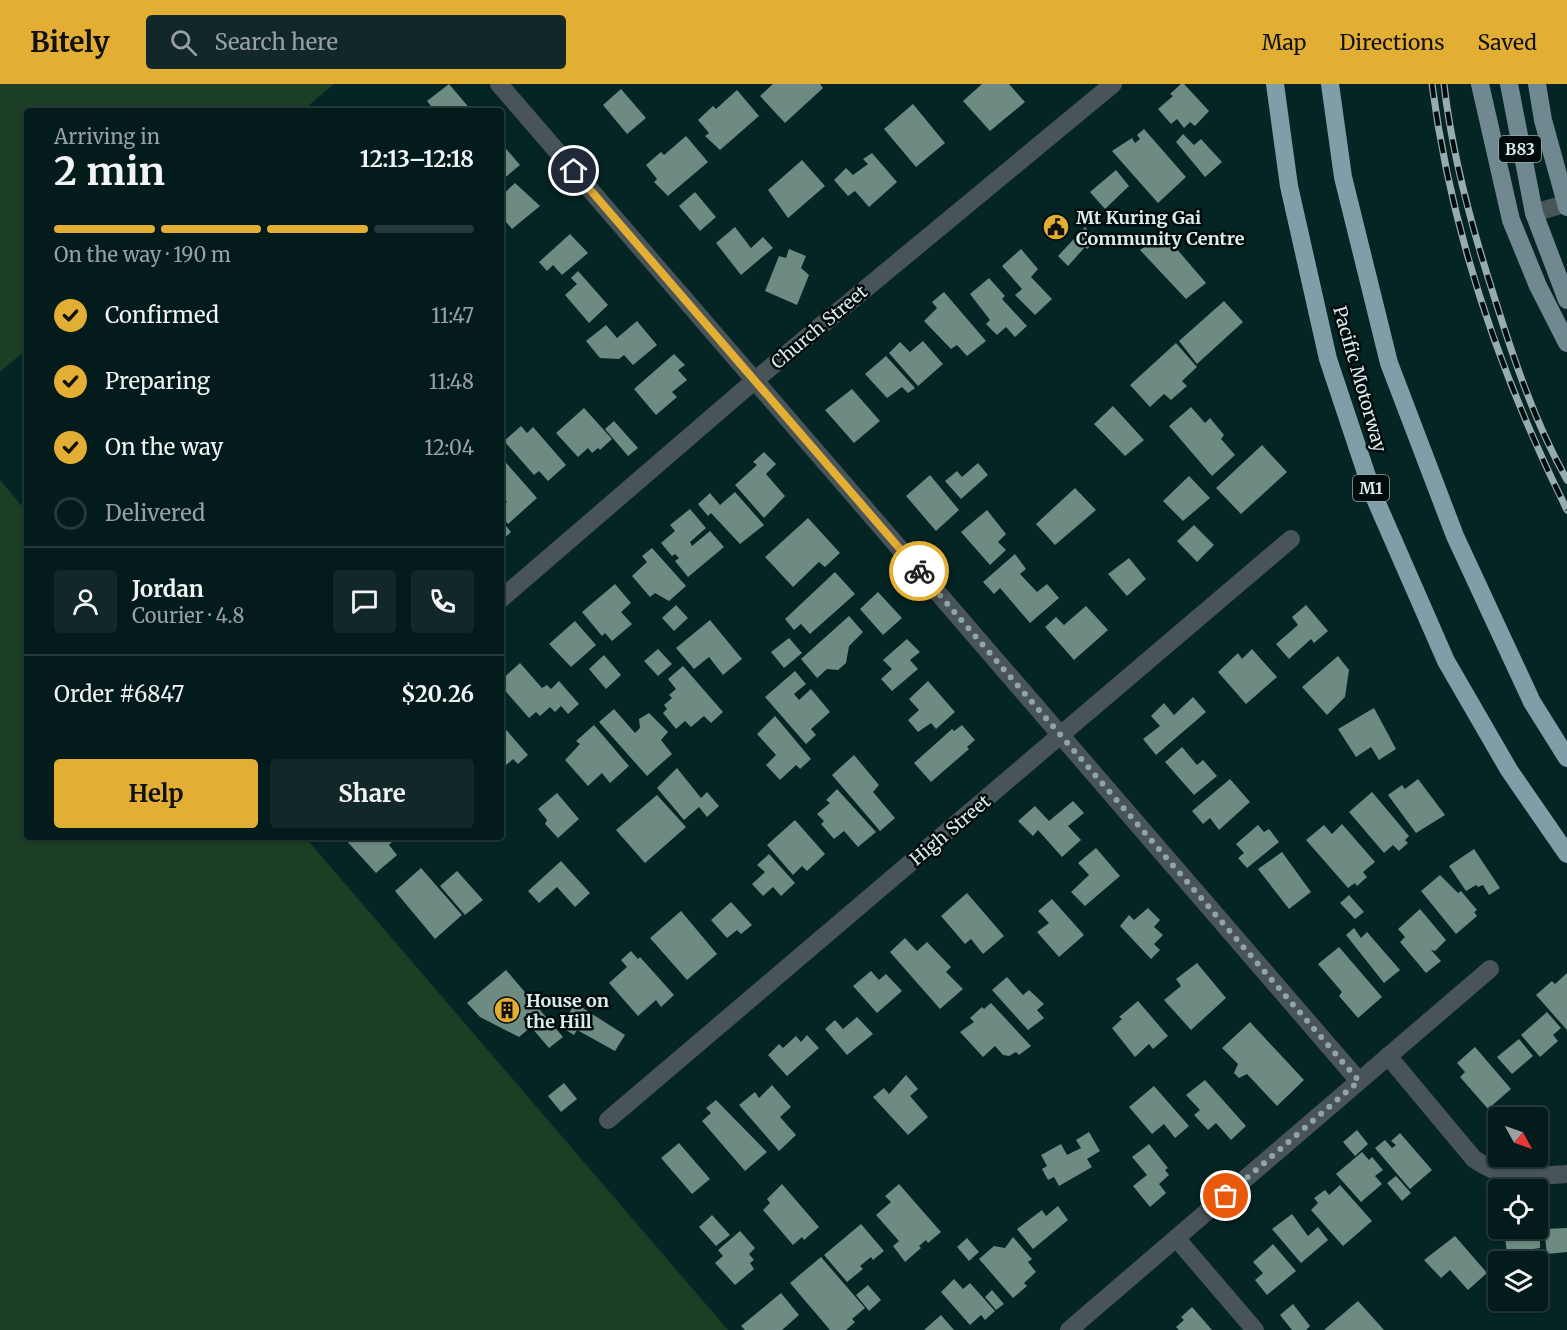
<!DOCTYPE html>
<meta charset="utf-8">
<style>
:root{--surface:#041b1b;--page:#122828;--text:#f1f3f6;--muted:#97a1a3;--line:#25393a;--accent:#e3ae34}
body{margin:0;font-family:Merriweather,serif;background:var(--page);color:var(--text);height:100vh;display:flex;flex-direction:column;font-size:22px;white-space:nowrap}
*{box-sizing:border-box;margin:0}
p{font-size:20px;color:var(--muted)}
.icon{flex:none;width:33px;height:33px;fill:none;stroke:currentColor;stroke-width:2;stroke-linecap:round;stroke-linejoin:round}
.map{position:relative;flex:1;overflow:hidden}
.details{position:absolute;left:24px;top:24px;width:480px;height:732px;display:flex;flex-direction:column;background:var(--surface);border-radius:6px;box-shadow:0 2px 4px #0004,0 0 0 2px var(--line)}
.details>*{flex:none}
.needle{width:39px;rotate:130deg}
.controls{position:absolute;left:1488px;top:1023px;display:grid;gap:12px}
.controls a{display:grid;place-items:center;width:60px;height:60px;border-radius:6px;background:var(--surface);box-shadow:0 2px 4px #0004,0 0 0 2px var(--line);font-size:30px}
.pin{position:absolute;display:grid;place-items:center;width:51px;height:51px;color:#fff;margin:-26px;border:3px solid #fff;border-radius:50%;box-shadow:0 2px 6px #0007}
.courier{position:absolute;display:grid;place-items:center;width:60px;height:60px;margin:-30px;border:4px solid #e3ae34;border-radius:50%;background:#fff;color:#222;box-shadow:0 2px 8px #0007}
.summary em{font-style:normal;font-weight:700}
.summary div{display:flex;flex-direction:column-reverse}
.summary{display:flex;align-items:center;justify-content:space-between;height:102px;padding:0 30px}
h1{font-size:39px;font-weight:700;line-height:45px}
.bar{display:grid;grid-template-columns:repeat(4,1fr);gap:9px 6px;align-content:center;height:72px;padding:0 30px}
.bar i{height:8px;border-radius:4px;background:var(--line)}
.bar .selected{background:var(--accent)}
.bar p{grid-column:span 4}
.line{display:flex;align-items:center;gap:15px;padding:0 30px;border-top:2px solid var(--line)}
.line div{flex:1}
.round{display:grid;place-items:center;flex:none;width:63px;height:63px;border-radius:6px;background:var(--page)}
ol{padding:0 30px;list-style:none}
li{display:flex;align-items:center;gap:18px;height:66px}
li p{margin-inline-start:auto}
li .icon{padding:6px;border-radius:50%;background:var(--accent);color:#111;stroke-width:4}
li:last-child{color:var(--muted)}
li i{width:33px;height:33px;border:3px solid var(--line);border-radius:50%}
.button{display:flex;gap:12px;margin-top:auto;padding:12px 30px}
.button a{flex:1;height:69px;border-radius:6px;background:var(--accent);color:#111;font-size:24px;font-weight:700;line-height:69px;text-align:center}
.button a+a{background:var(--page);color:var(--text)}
header{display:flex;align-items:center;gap:36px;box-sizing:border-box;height:84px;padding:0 30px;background:var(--accent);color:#111}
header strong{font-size:28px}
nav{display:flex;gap:33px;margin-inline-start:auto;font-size:21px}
.search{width:420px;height:54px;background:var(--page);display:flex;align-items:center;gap:15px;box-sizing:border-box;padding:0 21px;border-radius:6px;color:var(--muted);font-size:22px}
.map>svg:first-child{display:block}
.green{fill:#1b3e25}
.building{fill:#6d8b82}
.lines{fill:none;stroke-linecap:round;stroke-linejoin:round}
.street{stroke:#485458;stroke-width:18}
.primary{stroke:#708991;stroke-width:18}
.highway{stroke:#809ea7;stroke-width:18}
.rail-casing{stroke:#97acac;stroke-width:7}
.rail{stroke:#020b0b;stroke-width:4.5;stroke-dasharray:14;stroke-linecap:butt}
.done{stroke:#90a6a6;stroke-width:6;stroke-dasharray:0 10.8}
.route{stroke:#e3ae34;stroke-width:8}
.labels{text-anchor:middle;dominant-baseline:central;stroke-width:5;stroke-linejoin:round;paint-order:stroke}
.shield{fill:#020b0b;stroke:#9aa8a8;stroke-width:1.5}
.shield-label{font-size:16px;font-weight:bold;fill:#dbecec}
.poi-label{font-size:18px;font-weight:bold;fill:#dbecec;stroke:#020b0b;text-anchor:start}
.street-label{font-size:18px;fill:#dbecec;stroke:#020b0b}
</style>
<header>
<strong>Bitely</strong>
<div class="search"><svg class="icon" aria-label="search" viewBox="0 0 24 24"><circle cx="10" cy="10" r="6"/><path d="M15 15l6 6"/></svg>Search here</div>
<nav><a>Map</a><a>Directions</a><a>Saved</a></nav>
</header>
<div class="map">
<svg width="1567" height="1246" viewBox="0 0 1567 1246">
<rect width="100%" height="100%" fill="#052424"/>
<g class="green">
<path d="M0 0H334L302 27H27V265L0 288Z"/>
<path d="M0 396 27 428V753H305L728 1246H0Z"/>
</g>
<g class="building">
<path d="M449 0 472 27H435L427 17Z"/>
<path d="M773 0H820L823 4 785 39 760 12Z"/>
<path d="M982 0H1009L1025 18 990 47 963 17Z"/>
<path d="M1181 0H1184L1209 27 1195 42 1190 38 1184 44 1177 35 1171 40 1158 25 1173 12 1170 10Z"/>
<path d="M621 5 646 34 627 50 603 21Z"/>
<path d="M737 6 759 32 720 66 705 52 709 49 698 36 713 22 716 25Z"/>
<path d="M913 20 945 59 916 83 884 45Z"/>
<path d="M1144 45 1186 93 1158 119 1112 67 1132 54 1135 59 1140 55 1137 51Z"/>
<path d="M1183 50 1194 61 1201 55 1222 78 1205 93 1176 58Z"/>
<path d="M686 52 708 78 668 112 654 98 657 95 646 81 661 68 664 71Z"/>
<path d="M501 59 520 81 501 97Z"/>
<path d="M872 69 897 98 869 123 855 107 848 112 834 96 846 84 853 91 868 80 863 75Z"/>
<path d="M802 76 825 102 788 134 768 106Z"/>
<path d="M1116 86 1129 102 1105 125 1090 108Z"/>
<path d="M515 99 540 122 512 145 501 132V112Z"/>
<path d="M695 108 716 133 700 147 679 122Z"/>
<path d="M735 143 751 164 763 153 773 164 741 191 716 159Z"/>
<path d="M1085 143 1097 156 1087 165 1085 163 1068 182 1058 172Z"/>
<path d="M1163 149 1206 199 1186 215 1140 166Z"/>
<path d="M570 150 588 169 562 191 553 181 547 187 539 178Z"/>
<path d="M789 165 806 172 801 184 809 191 797 221 765 207 779 172 786 174Z"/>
<path d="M1021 165 1038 185 1031 193 1052 215 1035 231 1015 211 1022 205 1002 182Z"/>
<path d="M578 187 608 221 589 239 565 211 577 200 571 194Z"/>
<path d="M989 194 1005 212 1002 215 1027 242 1015 253 1006 243 997 251 986 240 990 236 970 210Z"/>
<path d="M944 208 986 257 967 272 957 261 951 265 924 237 937 224 932 218Z"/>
<path d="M1224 217 1243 238 1197 280 1179 257Z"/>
<path d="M637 237 657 261 633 281 624 271 619 275 600 274 586 257 606 241 617 254Z"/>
<path d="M923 257 943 280 918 302 889 269 900 258 910 268Z"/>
<path d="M1176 259 1197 283 1182 297 1187 302 1171 316 1164 310 1150 323 1130 301Z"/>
<path d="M674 270 685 281 678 286 687 296 672 308 677 313 656 331 634 305Z"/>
<path d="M886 272 915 304 908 309 902 303 887 314 865 290Z"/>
<path d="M852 305 880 337 854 359 825 326Z"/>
<path d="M1113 322 1144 356 1125 372 1094 340Z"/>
<path d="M1191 323 1205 339 1210 334 1224 351 1221 355 1235 371 1212 392 1169 342Z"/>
<path d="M584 324 612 355 600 366 598 364 592 369 588 364 578 373 556 349Z"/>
<path d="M614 337 638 364 628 372 605 345Z"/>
<path d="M521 342 527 349 533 343 566 381 548 397 539 387 534 391 504 357Z"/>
<path d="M1262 361 1287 388 1241 430 1216 404Z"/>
<path d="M764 368 776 380 766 390 785 412 764 434 735 401 757 381 753 378Z"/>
<path d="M501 373 537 414 508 440 501 432V424L507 418 501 411Z"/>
<path d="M978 379 988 391 961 415 945 397 957 387 962 393Z"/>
<path d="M930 391 959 426 936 447 906 412Z"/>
<path d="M1189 392 1210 414 1183 437 1163 417Z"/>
<path d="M1075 404 1096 426 1055 461 1036 440Z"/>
<path d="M735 408 764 441 740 460 711 429 708 432 698 420 710 409 720 421Z"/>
<path d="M690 425 706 444 690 458 692 462 710 447 724 463 688 493 675 477 679 474 675 470 672 472 661 459 675 447 670 441Z"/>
<path d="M987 426 1006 450 998 458 1006 466 990 481 961 448Z"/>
<path d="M808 434 840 469 825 483 819 478 793 503 765 473Z"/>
<path d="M501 436 511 448 501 457Z"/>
<path d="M1194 441 1214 461 1197 478 1177 457Z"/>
<path d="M652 464 686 502 669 517 655 509 650 513 632 492 647 478 642 472Z"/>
<path d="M1015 470 1026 485 1020 490 1037 508 1047 500 1059 514 1030 539 1000 504 994 510 983 498Z"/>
<path d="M1129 474 1146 495 1127 512 1108 490Z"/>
<path d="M835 488 855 510 810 550 801 540 794 546 785 535Z"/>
<path d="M615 500 631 519 621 528 632 540 612 557 605 549 602 552 582 528Z"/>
<path d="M878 508 902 534 883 551 860 525Z"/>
<path d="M676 521 688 534 674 547 662 534Z"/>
<path d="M1306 521 1328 547 1314 559 1311 555 1289 575 1276 560 1298 541 1292 533Z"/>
<path d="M1086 522 1108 546 1074 576 1045 543 1056 533 1064 541Z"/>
<path d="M849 532 863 548 849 562 846 579 838 586 827 585 817 594 801 575Z"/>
<path d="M710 536 742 575 723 591 709 573 694 585 676 564Z"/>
<path d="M575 537 596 561 571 583 549 560Z"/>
<path d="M789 554 802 569 784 584 771 568Z"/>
<path d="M907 555 920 568 910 576 918 585 892 607 881 595 892 585 883 576Z"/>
<path d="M658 565 672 580 658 592 644 577Z"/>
<path d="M1252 565 1277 593 1246 620 1218 588 1238 569 1242 575Z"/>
<path d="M604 571 621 591 606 605 589 585Z"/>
<path d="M1338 572 1349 586 1345 613 1327 631 1302 603Z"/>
<path d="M520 579 542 604 547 601 551 605 559 597 579 620 568 630 561 622 555 628 550 623 540 632 536 628 529 634 501 602V596Z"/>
<path d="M683 582 723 628 711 639 704 632 691 643 685 637 676 645 663 629 667 625 664 621 672 614 669 611 676 605 668 595Z"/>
<path d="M795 587 806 600 794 610 799 616 811 605 830 628 811 645 816 651 806 660 765 613Z"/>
<path d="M928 597 955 628 936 645 931 639 918 648 908 636 919 626 909 615Z"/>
<path d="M1193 613 1206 628 1156 671 1143 655 1160 642 1151 632 1164 619 1174 631Z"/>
<path d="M1374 624 1396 665 1379 676 1371 663 1356 673 1338 645Z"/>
<path d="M614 625 635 649 640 644 639 635 649 629 668 648 661 656 672 670 647 692 599 638Z"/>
<path d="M775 632 811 675 800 685 796 681 780 696 766 681 776 671 757 650Z"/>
<path d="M501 640 528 671 518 680 513 675 505 682 501 677Z"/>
<path d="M594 641 629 682 610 699 602 689 588 702 565 676 580 660 576 657Z"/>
<path d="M962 641 975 656 967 663 969 665 931 698 914 679 952 645 954 647Z"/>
<path d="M1182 663 1197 681 1203 676 1217 692 1194 711 1165 678Z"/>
<path d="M854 671 879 701 873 708 895 734 880 747 832 691Z"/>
<path d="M677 684 701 714 707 708 719 722 707 733 699 723 684 736 657 704Z"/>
<path d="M1230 695 1250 718 1219 746 1210 734 1203 740 1192 727Z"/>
<path d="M1418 695 1445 731 1416 749 1388 711 1402 701 1405 705Z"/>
<path d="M837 705 876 748 858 763 844 747 834 755 821 740 824 737 817 730 830 719 826 716Z"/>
<path d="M1372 708 1409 752 1405 756 1408 759 1399 767 1393 761 1384 769 1349 728Z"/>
<path d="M557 709 579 735 558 754 545 740 547 736 538 725Z"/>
<path d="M657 711 686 743 645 779 616 746Z"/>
<path d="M1073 717 1084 729 1068 742 1081 756 1062 773 1038 746 1033 752 1018 737 1035 722 1049 737Z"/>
<path d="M795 736 825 770 807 787 802 782 793 791 767 761Z"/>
<path d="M1342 740 1375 778 1363 788 1367 793 1357 802 1355 799 1348 804 1306 756 1324 741 1332 750Z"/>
<path d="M1258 741 1264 748 1269 745 1279 758 1247 784 1238 774 1244 769 1236 760Z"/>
<path d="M343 753H389L393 757 389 761 397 771 376 789Z"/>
<path d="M1096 764 1120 792 1085 822 1071 808 1089 791 1078 779Z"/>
<path d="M1474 765 1500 804 1489 811 1483 801 1478 803 1476 801 1466 807 1449 782Z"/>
<path d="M1282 768 1311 808 1289 825 1258 785Z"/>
<path d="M769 770 795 799 781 812 773 803 763 812 752 800 765 788 757 781Z"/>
<path d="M561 777 590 809 575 823 557 803 539 819 528 807Z"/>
<path d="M421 784 462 831 435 855 395 807Z"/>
<path d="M457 787 483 816 465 831 440 802Z"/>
<path d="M1440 791 1458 809 1461 807 1477 826 1474 828 1477 832 1456 850 1421 807Z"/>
<path d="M967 809 1004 852 983 870 971 855 965 860 941 832Z"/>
<path d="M1349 811 1364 828 1355 835 1340 819Z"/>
<path d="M1052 815 1084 851 1059 873 1037 848 1049 839 1038 827Z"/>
<path d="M731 818 752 841 741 850 737 846 727 854 711 836Z"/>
<path d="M1148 824 1160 836 1154 843 1163 851 1154 860 1160 866 1151 875 1120 842 1129 831 1134 836Z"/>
<path d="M1420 825 1446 856 1435 867 1431 866 1441 877 1426 889 1400 858 1405 853 1398 845Z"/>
<path d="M681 827 717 870 687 896 650 854Z"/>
<path d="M1354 844 1361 854 1367 848 1400 886 1384 899 1346 851Z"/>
<path d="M905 854 917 867 927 858 951 883 946 888 963 905 940 925 890 868Z"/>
<path d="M1339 863 1382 913 1358 934 1339 912 1342 908 1318 880Z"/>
<path d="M631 867 638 875 640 873 674 911 661 923 656 916 638 932 609 899 627 883 621 876Z"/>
<path d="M1197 879 1226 914 1191 946 1164 916 1181 902 1176 895Z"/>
<path d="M506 886 563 953 549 964 531 943 519 953 480 933 467 919Z"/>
<path d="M871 887 879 896 886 890 902 907 877 929 853 902Z"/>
<path d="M1567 889V946L1536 911 1552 897 1555 900Z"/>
<path d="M1007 893 1023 911 1029 906 1044 920 1037 926 1044 934 1028 946 992 906Z"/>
<path d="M1138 917 1168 952 1153 965 1149 960 1135 973 1112 944 1122 935 1119 933Z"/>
<path d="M575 919 625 951 615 967 577 946 574 951 561 943Z"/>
<path d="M991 919 1031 962 1019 971 1016 968 1009 972 1003 971 995 962 983 973 960 948 974 938 970 934 982 923 984 925Z"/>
<path d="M1547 928 1561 944 1553 951 1558 957 1540 973 1521 951Z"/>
<path d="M857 933 873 950 847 971 825 945 835 936 843 945Z"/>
<path d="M1250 938 1304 996 1277 1022 1247 990 1239 994 1234 989 1238 980 1222 964Z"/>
<path d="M807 951 819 964 787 992 768 971 779 960 783 964 796 952 801 958Z"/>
<path d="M1519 955 1533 972 1512 990 1497 973Z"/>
<path d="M1475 963 1511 1005 1488 1025 1460 993 1465 988 1457 979Z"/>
<path d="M906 991 918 1005 910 1012 928 1033 908 1051 873 1013 884 1004 889 1010Z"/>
<path d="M1205 996 1246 1042 1231 1056 1216 1039 1208 1046 1194 1031 1200 1026 1186 1011Z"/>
<path d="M564 999 577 1015 561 1028 548 1012Z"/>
<path d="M772 1001 791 1023 780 1033 796 1051 779 1067 739 1021 755 1008 759 1014Z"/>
<path d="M1154 1002 1189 1042 1175 1054 1164 1040 1152 1050 1129 1023Z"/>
<path d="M716 1016 767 1068 745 1087 702 1037 711 1029 706 1024Z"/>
<path d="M1357 1046 1368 1060 1355 1072 1343 1058Z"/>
<path d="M1089 1048 1100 1067 1087 1075 1092 1083 1059 1102 1054 1093 1048 1096 1042 1085 1047 1082 1041 1071 1061 1060 1067 1071 1081 1064 1076 1056Z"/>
<path d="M1400 1049 1432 1086 1410 1105 1375 1064 1385 1056 1392 1064 1396 1061 1391 1057Z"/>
<path d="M679 1059 710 1095 692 1110 661 1074Z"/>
<path d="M1149 1060 1168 1084 1165 1086 1169 1091 1159 1100 1166 1109 1150 1123 1133 1102 1147 1091 1132 1073Z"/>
<path d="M1362 1068 1369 1076 1372 1073 1383 1086 1375 1092 1382 1100 1361 1118 1336 1090Z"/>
<path d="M1396 1092 1411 1109 1402 1117 1387 1099Z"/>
<path d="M782 1100 819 1143 804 1156 802 1153 793 1161 763 1126 770 1119 767 1115Z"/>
<path d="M899 1100 941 1148 928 1159 926 1156 919 1162 921 1164 905 1178 893 1162 899 1157 876 1131 891 1118 885 1112Z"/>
<path d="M1340 1101 1372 1137 1343 1162 1311 1126 1318 1119 1314 1114 1325 1106 1329 1111Z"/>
<path d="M1058 1122 1068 1136 1033 1165 1017 1145 1042 1126 1046 1132Z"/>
<path d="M1292 1130 1308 1152 1318 1143 1328 1156 1301 1179 1272 1145Z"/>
<path d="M712 1131 730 1151 716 1162 699 1143Z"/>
<path d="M861 1140 884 1167 873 1176 871 1173 860 1182 863 1185 847 1198 824 1171Z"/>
<path d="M1540 1140V1164L1507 1169 1504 1146 1538 1144Z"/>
<path d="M1567 1144V1168L1547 1170 1544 1145Z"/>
<path d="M740 1147 755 1164 749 1170 754 1176 750 1179 754 1185 735 1201 715 1179 723 1172 718 1166Z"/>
<path d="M1455 1152 1487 1189 1468 1206 1450 1186 1441 1194 1424 1176Z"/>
<path d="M1013 1153 1032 1175 1028 1178 1036 1188 1024 1199 1027 1202 1013 1214 979 1175 994 1162 1005 1164Z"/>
<path d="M967 1154 979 1168 969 1177 957 1163Z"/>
<path d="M1273 1160 1296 1187 1267 1211 1255 1196 1263 1189 1253 1178Z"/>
<path d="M821 1173 865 1224 852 1235 855 1238 846 1246H830L790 1199Z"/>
<path d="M954 1195 963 1205 970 1199 995 1227 985 1236 981 1231 970 1241 941 1208Z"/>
<path d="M868 1201 881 1216 869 1227 856 1211Z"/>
<path d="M992 1206 1004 1220 996 1226 985 1213Z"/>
<path d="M781 1209 799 1231 782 1246H745L741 1242Z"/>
<path d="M1358 1217 1384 1246H1324Z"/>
<path d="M1293 1220 1310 1242 1306 1246H1292L1280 1231Z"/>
<path d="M1192 1223 1212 1246H1179L1176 1243 1184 1236 1181 1233Z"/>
<path d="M941 1231 954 1246H924Z"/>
</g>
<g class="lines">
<g class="street">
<path d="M499 0 1359 997"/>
<path d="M1534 129 1567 119"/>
<path d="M501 515 754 297 1113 0"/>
<path d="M1388 972 1474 1075C1507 1098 1529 1092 1567 1090"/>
<path d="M608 1036 1291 455"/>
<path d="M1177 1155 1255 1246"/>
<path d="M1069 1246 1490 885"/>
</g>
<g class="primary">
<path d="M1480 0 1511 136 1538 202 1567 259"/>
<path d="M1509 0 1534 129 1567 216"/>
<path d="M1537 0 1543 36 1567 123"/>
</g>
<g class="highway">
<path d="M1275 0 1289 102 1328 275 1373 410 1446 577 1509 686 1567 770"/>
<path d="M1330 0 1343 93 1389 279 1455 452 1532 618 1567 674"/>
</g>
<defs>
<g id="rail">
<path d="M1432 0C1451 147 1501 293 1567 426"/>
<path d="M1444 0C1452 71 1471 141 1493 209 1513 273 1534 337 1567 396"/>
</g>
</defs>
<use href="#rail" class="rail-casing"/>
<use href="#rail" class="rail"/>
</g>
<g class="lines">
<path class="done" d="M919 487 1359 997 1226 1112"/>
<path class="route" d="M574 87 919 487"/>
</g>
<defs>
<symbol id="civic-disc" viewBox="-11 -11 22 22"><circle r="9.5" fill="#e3ae34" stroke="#020b0b"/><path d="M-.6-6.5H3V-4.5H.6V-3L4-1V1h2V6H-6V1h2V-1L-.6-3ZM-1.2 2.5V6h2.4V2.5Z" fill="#111"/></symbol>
<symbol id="building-disc" viewBox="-11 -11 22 22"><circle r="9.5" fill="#e3ae34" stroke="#020b0b"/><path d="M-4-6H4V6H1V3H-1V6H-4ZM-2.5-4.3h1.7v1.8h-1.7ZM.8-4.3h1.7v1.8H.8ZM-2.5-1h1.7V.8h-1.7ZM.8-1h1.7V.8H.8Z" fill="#111"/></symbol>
</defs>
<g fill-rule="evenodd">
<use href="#civic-disc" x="1041" y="128" width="30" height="30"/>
<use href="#building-disc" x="492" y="911" width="30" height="30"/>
</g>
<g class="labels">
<g class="shield">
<rect x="1499" y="52" width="42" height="26" rx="4.5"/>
<rect x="1353" y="391" width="36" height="26" rx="4.5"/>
</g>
<g class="shield-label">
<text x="1520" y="65">B83</text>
<text x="1371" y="404">M1</text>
</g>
<g class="poi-label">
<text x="1076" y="133">Mt Kuring Gai<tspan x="1076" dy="21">Community Centre</tspan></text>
<text x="526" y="916">House on<tspan x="526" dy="21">the Hill</tspan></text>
</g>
<g class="street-label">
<text transform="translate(819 243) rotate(-40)">Church Street</text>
<text transform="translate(1360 295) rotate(74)">Pacific Motorway</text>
<text transform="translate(950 746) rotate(-40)">High Street</text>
</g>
</g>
</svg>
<div class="controls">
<a><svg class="needle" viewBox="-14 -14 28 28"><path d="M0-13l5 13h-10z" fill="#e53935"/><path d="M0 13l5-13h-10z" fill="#97a1a3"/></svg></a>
<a><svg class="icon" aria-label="locate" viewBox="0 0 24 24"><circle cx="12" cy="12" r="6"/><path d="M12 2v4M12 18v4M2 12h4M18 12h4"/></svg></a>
<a><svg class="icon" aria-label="layers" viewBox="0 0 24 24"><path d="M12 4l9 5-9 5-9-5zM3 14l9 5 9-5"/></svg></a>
</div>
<div class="pin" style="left:1226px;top:1112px;background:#ea580c"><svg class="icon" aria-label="bag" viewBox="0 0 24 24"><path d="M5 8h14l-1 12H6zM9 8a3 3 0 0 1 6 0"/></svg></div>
<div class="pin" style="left:574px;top:87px;background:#1f2937"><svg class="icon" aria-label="home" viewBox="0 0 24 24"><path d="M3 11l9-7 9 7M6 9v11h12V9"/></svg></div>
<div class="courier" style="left:919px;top:487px"><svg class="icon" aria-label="bike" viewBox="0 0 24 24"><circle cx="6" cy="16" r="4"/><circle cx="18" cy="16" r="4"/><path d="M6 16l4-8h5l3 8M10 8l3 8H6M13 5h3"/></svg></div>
<section class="details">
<div class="summary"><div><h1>2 min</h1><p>Arriving in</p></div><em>12:13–12:18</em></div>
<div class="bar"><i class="selected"></i><i class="selected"></i><i class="selected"></i><i></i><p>On the way · 190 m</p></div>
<ol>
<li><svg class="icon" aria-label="check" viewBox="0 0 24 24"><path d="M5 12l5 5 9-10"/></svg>Confirmed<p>11:47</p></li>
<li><svg class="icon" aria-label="check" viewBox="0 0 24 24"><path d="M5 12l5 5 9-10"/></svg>Preparing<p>11:48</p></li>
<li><svg class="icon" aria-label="check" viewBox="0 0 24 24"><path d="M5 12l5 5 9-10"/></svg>On the way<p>12:04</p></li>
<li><i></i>Delivered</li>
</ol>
<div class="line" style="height:108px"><a class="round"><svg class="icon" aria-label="person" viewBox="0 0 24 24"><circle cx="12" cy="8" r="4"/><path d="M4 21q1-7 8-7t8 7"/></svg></a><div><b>Jordan</b><p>Courier · 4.8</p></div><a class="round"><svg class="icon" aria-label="chat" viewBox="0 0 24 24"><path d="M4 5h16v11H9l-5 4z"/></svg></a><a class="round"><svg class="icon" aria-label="phone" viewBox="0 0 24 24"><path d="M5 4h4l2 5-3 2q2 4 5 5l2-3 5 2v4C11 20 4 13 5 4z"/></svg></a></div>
<div class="line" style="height:78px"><div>Order #6847</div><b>$20.26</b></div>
<div class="button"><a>Help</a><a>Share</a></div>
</section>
</div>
